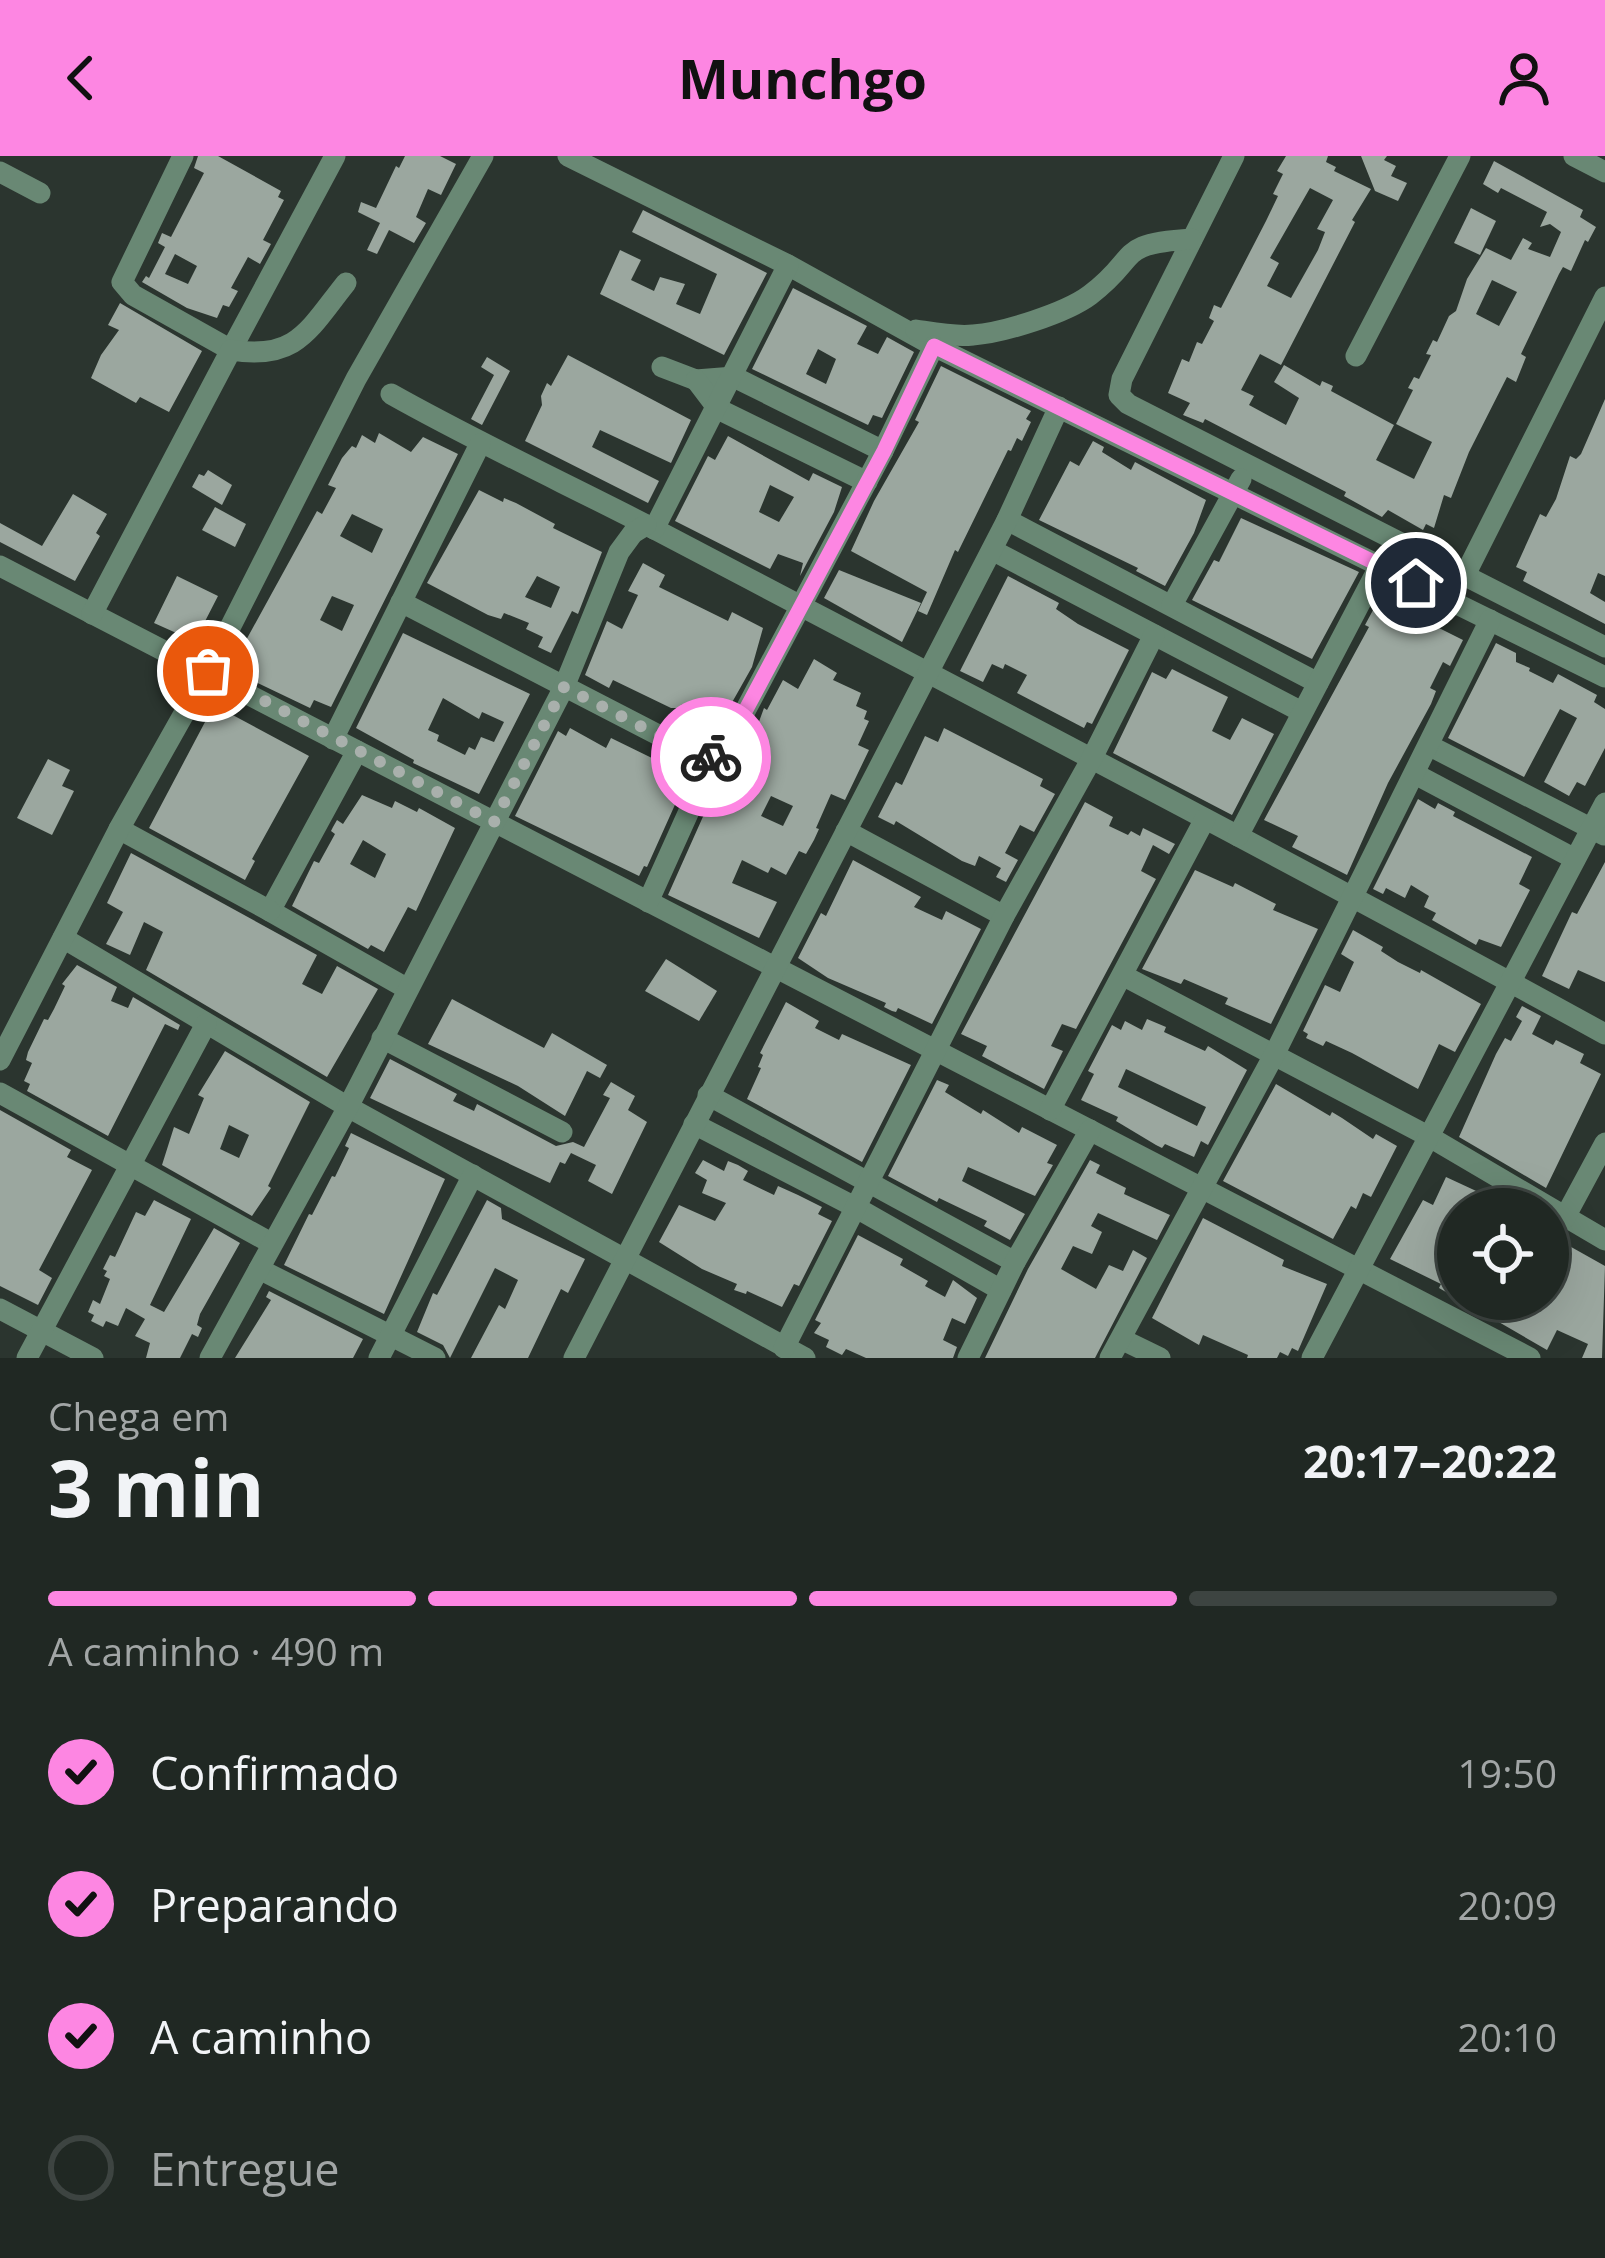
<!DOCTYPE html>
<html lang="pt">
<meta charset="utf-8">
<style>
:root{--surface:#202823;--page:#2d3430;--text:#f1f3f6;--muted:#a2a6a6;--line:#3d4441;--accent:#fd86e2}
body{margin:0;font-family:"Open Sans",sans-serif;background:var(--page);color:var(--text);height:100vh;display:flex;flex-direction:column;font-size:45px;white-space:nowrap}
*{box-sizing:border-box;margin:0}
p{font-size:39px;color:var(--muted)}
.icon{flex:none;width:66px;height:66px;fill:none;stroke:currentColor;stroke-width:2;stroke-linecap:round;stroke-linejoin:round}
.map{position:relative;height:1202px;overflow:hidden}
.details{display:flex;flex-direction:column;background:var(--surface);flex:1}
.details>*{flex:none}
.tools{position:absolute;left:1437px;top:1032px;display:grid;gap:24px}
.tools a{display:grid;place-items:center;width:132px;height:132px;border-radius:50%;background:var(--surface);box-shadow:0 12px 48px #0002,0 0 0 3px var(--line);font-size:60px}
.pin{position:absolute;display:grid;place-items:center;width:102px;height:102px;color:#fff;margin:-51px;border:6px solid #fff;border-radius:50%;box-shadow:0 3px 12px #0007}
.courier{position:absolute;display:grid;place-items:center;width:120px;height:120px;margin:-60px;border:9px solid #fd86e2;border-radius:50%;background:#fff;color:#222;box-shadow:0 3px 15px #0007}
.head em{font-style:normal;font-weight:700}
.head div{display:flex;flex-direction:column-reverse}
.head{display:flex;align-items:center;justify-content:space-between;height:204px;padding:0 48px}
h1{font-size:78px;font-weight:700;line-height:90px}
.bar{display:grid;grid-template-columns:repeat(4,1fr);gap:18px 12px;align-content:center;height:144px;padding:0 48px}
.bar i{height:15px;border-radius:9px;background:var(--line)}
.bar .current{background:var(--accent)}
.bar p{grid-column:span 4}
ol{padding:0 48px;list-style:none}
li{display:flex;align-items:center;gap:36px;height:132px}
li p{margin-inline-start:auto}
li .icon{padding:12px;border-radius:50%;background:var(--accent);color:#111;stroke-width:4}
li:last-child{color:var(--muted)}
li i{width:66px;height:66px;border:6px solid var(--line);border-radius:50%}
header{display:flex;justify-content:space-between;align-items:center;height:156px;padding:0 48px;background:var(--accent);color:#111;font-size:54px;font-weight:700}
.map>svg:first-child{display:block}
.building{fill:#9ba79f;fill-rule:evenodd}
.lines{fill:none;stroke-linecap:round;stroke-linejoin:round}
.minor{stroke:#698874;stroke-width:21}
.done{stroke:#a9b0ac;stroke-width:12;stroke-dasharray:0 21.6}
.route{stroke:#fd86e2;stroke-width:15}
</style>
<header><svg class="icon" aria-label="back" viewBox="0 0 24 24"><path d="M15 5l-7 7 7 7"/></svg>Munchgo<svg class="icon" aria-label="person" viewBox="0 0 24 24"><circle cx="12" cy="8" r="4"/><path d="M4 21q1-7 8-7t8 7"/></svg></header>
<div class="map">
<svg width="1605" height="1202" viewBox="0 0 1605 1202">
<rect width="100%" height="100%" fill="#2b352f"/>
<g class="building">
<path d="M198 0H218L281 35 278 41 284 44 263 84 271 88 260 108 248 101 231 132 238 135 229 151 223 149 217 162 187 152 142 126 146 120 149 122 165 91 158 87 162 77 171 81 204 17 194 12ZM175 98 197 110 188 128 165 118Z"/>
<path d="M405 0H440L456 8 441 39 428 33 416 61 426 67 414 87 389 74 377 98 367 94 380 67 358 56 361 46 376 52 396 10 399 12Z"/>
<path d="M1286 0H1328L1326 6 1336 11 1334 15 1371 33 1352 64 1355 66 1281 209 1260 198 1241 234 1254 240 1249 249 1286 269 1299 242 1274 226 1284 209 1320 230 1322 225 1333 230 1331 235 1394 269 1376 304 1414 323 1432 286 1396 268 1413 234 1408 232 1414 221 1419 223 1431 199 1426 198 1433 184 1437 186 1449 160 1456 155 1467 123 1486 92 1511 104 1523 82 1532 87 1528 93 1550 101 1561 76 1550 68 1540 71 1547 56 1501 32 1498 37 1483 28 1494 5 1583 54 1580 61 1596 71 1588 86 1585 84 1571 115 1563 111 1559 118 1521 198 1526 201 1516 226 1507 221 1469 296 1451 342 1444 339 1434 372 1426 368 1423 374 1388 354 1382 361 1344 340 1346 336 1205 263 1203 267 1183 259 1190 247 1168 237 1182 203 1189 206 1197 186 1202 188 1214 165 1209 162 1214 149 1221 152 1266 65 1278 40 1273 38 1283 18 1277 15ZM1310 32 1333 44 1317 73 1325 76 1318 94 1291 142 1267 130 1279 107 1270 102ZM1492 124 1517 136 1499 170 1476 158Z"/>
<path d="M1361 0H1387L1384 4 1396 10 1391 20 1407 27 1398 45 1375 35Z"/>
<path d="M1471 52 1496 65 1480 99 1454 87Z"/>
<path d="M643 54 767 117 724 199 600 138 620 94 641 104 631 124 654 135 660 121 685 128 676 148 700 158 717 118 632 76Z"/>
<path d="M793 132 867 170 857 188 878 198 887 181 914 196 882 262 873 259 868 269 752 213ZM818 193 836 203 826 228 806 218Z"/>
<path d="M120 147 202 195 169 256 140 241 136 247 91 222 101 199 119 174 108 169Z"/>
<path d="M568 199 691 264 671 307 600 274 592 291 659 325 648 347 525 285 542 249 541 240 547 227 551 230Z"/>
<path d="M487 201 510 215 482 269 471 263 494 219 481 211Z"/>
<path d="M941 210 1031 255 1026 263 1031 266 1022 285 1017 282 1011 295 1008 294 958 396 955 394 927 459 918 455 927 436 851 395 874 345 919 266 915 264Z"/>
<path d="M1605 243V420L1598 417 1590 437 1605 446V468L1523 425 1527 416 1516 411 1540 358 1546 361 1556 343 1570 300 1576 303 1581 298Z"/>
<path d="M379 277 411 296 423 281 458 298 331 551 314 544 310 552 247 522 250 517 233 508 317 355 322 358 336 332 328 329 342 302 352 290 356 292 362 279 375 287ZM352 358 383 373 372 397 340 380ZM332 440 354 449 342 475 320 464Z"/>
<path d="M728 280 809 325 813 317 842 331 834 356 800 420 803 407 778 398 770 413 675 365 708 300 715 304ZM770 329 794 341 779 366 759 356Z"/>
<path d="M1093 285 1104 291 1102 296 1131 314 1135 306 1206 344 1194 377 1165 430 1136 415 1138 412 1039 364 1070 305 1079 310Z"/>
<path d="M208 314 232 329 222 349 192 331 199 318 204 320Z"/>
<path d="M479 334 503 346 504 342 516 347 555 368 553 372 602 396 578 458 572 455 551 497 538 491 543 481 526 473 529 467 504 457 501 463 488 459 427 427ZM537 420 560 431 551 452 525 441Z"/>
<path d="M73 338 107 358 96 377 100 380 75 425 0 386V367L42 390Z"/>
<path d="M215 351 246 368 235 391 202 374Z"/>
<path d="M1241 362 1359 416 1312 503 1192 444 1214 404 1219 406Z"/>
<path d="M643 407 665 419 659 431 728 465 732 456 763 472 752 511 721 566 682 548 680 552H671L613 524 609 532 585 519 607 465 622 473 638 439 628 435Z"/>
<path d="M839 414 921 447 902 486 824 442Z"/>
<path d="M177 420 218 440 199 477 187 473 183 480 154 467Z"/>
<path d="M1008 420 1059 447 1056 453 1078 468 1129 494 1092 568 1087 566 1084 572 1017 537 1027 519 1005 508 1003 513 992 508 983 526 960 515Z"/>
<path d="M1386 430 1443 460 1437 471 1463 484 1450 510 1443 506 1430 532 1436 535 1431 548 1388 627 1347 719 1292 691 1298 680 1264 664 1369 471 1365 469Z"/>
<path d="M403 477 530 538 479 638 413 607 414 604 356 572ZM443 542 479 563 482 556 504 566 494 586 481 581 475 594 469 591 465 599 437 585 439 579 428 574Z"/>
<path d="M1496 487 1516 497V506L1530 512 1529 515 1553 527 1558 518 1597 539 1594 546 1605 553V592L1585 630 1577 626 1569 640 1544 626 1577 562 1560 553 1524 621 1448 582Z"/>
<path d="M814 503 837 517 833 524 861 537 856 550 867 555 864 563 869 565 858 589 869 594 845 644 831 638 816 672 819 673 814 684 806 698 799 695 786 719 771 711 768 717 742 704 732 727 777 746 759 782 668 739 714 636 722 639 735 616 727 613 729 607 736 601 757 612 768 589 753 582 764 552 767 554 783 524 798 533ZM771 640 793 650 783 670 761 660Z"/>
<path d="M1172 513 1228 541 1212 575 1230 584 1242 562 1274 578 1232 659 1113 597 1152 516 1166 523Z"/>
<path d="M214 549 309 600 252 703 255 705 245 724 149 672Z"/>
<path d="M570 572 606 592 611 582 656 604 659 596 680 607 676 615 687 622 647 711 644 710 639 720 515 660 558 575 566 580Z"/>
<path d="M944 572 1043 623 1040 630 1055 638 1034 676 1020 669 1005 697 1018 704 1006 726 996 721 1001 712 979 700 975 710 962 705 896 665 894 669 878 661 896 626 902 629 925 580 938 586Z"/>
<path d="M48 603 70 614 62 630 74 635 52 679 17 662Z"/>
<path d="M362 639 392 652 395 645 417 656 419 652 455 672 416 755 408 751 384 796 371 789 368 793 292 750 314 705 319 707 335 678 331 675 333 671 337 664 343 668ZM363 684 386 698 375 722 350 708Z"/>
<path d="M1418 643 1435 653 1438 647 1455 656 1453 660 1532 701 1519 728 1530 734 1501 791 1479 783 1476 789 1432 764 1436 757 1424 751 1429 740 1411 729 1405 742 1386 732 1383 738 1373 733Z"/>
<path d="M1085 646 1113 661 1109 670 1128 679 1131 675 1140 680 1143 672 1175 688 1169 698 1153 689 1141 715 1156 723 1076 873 1062 868 1051 890 1063 895 1044 933 982 900 987 890 961 878Z"/>
<path d="M131 697 317 799 302 828 322 838 337 810 378 833 327 921 146 814 163 776 144 766 130 799 106 788 123 756 107 747Z"/>
<path d="M853 704 921 741 914 751 942 764 946 755 981 773 932 868 898 852 896 856 892 855 884 851 886 847 828 822 798 802 821 757 826 760Z"/>
<path d="M1605 706V826L1578 814 1569 833 1542 820 1572 756 1577 758Z"/>
<path d="M1195 714 1233 731 1235 727 1276 748 1273 754 1318 773 1271 868 1225 848 1228 842 1184 823 1181 828 1142 813Z"/>
<path d="M1353 774 1383 791 1381 795 1398 806 1420 817 1421 814 1481 848 1455 896 1439 888 1418 933 1352 897 1326 885 1323 890 1306 882 1308 878 1303 875 1325 829 1340 836 1354 806 1341 798Z"/>
<path d="M666 803 717 835 699 865 645 835Z"/>
<path d="M77 809 117 831 111 845 128 852 133 841 180 869 178 874 165 868 108 980 27 935 30 928 24 925 32 907 26 904 28 896 44 863 48 864 54 853 65 830 62 828Z"/>
<path d="M452 843 544 892 552 877 607 909 600 922 587 915 565 960 518 930 428 888Z"/>
<path d="M786 846 819 865 815 872 839 884 842 878 911 909 862 1006 747 943 761 912 758 911 763 899 760 897Z"/>
<path d="M1522 850 1541 860 1532 878 1553 889 1556 884 1584 898 1580 907 1601 918 1546 1032 1459 981 1496 898 1505 882 1511 885 1522 865 1516 861Z"/>
<path d="M1147 863 1166 871 1164 876 1205 895 1208 890 1247 914 1208 989 1201 985 1194 1001 1165 988 1162 992 1156 989 1116 965 1118 961 1081 944 1094 918 1088 915 1112 869 1121 874 1125 865 1142 874ZM1126 913 1206 951 1197 970 1118 931Z"/>
<path d="M225 895 310 946 268 1030 271 1032 252 1060 162 1009 174 971 189 978 204 942 198 939ZM229 969 249 979 239 1002 220 993Z"/>
<path d="M390 903 457 938 453 945 474 955 477 948 556 990 573 986 584 991 610 942 603 939 611 926 635 940 628 954 647 966 612 1038 588 1025 596 1009 571 997 565 1008 560 1006 550 1027 370 942Z"/>
<path d="M937 924 949 929 945 936 981 958 983 954 1019 977 1022 971 1057 989 1047 1007 1053 1009 1035 1040 968 1011 962 1025 1025 1058 1010 1084 984 1070 987 1065 939 1042 937 1046 888 1020Z"/>
<path d="M1276 928 1330 960 1332 956 1342 962 1373 983 1376 978 1397 990 1371 1041 1363 1037 1356 1053 1351 1050 1333 1083 1223 1025Z"/>
<path d="M0 954 71 994 67 1001 92 1014 39 1114 52 1122 38 1149 0 1130Z"/>
<path d="M351 977 445 1023 384 1158 284 1109 309 1058 312 1059 332 1020 335 1021 349 992 345 990Z"/>
<path d="M703 1004 724 1015 728 1005 738 1009 748 1015 743 1024 774 1039 778 1030 798 1039 822 1051 818 1058 832 1065 799 1130 794 1128 782 1151 747 1135 746 1138 734 1134 737 1128 702 1113 659 1086 679 1049 715 1065 726 1047 702 1037 707 1024 695 1017Z"/>
<path d="M1090 1004 1100 1009 1096 1017 1126 1032 1124 1038 1170 1059 1157 1084 1098 1057 1091 1070 1102 1076 1092 1098 1073 1090 1061 1113 1096 1133 1109 1109 1123 1115 1133 1094 1147 1102 1095 1202H985L1028 1113Z"/>
<path d="M1446 1021 1487 1040 1490 1034 1522 1053H1458V1143L1439 1132 1441 1128 1390 1103 1423 1044 1433 1049Z"/>
<path d="M154 1044 191 1063 150 1149 164 1156 214 1072 240 1087 200 1158 197 1169 202 1172 198 1181 192 1178 180 1202H146L150 1187 135 1180 145 1163 126 1152 118 1170 106 1165 103 1171 91 1165 94 1159 88 1156 93 1144 100 1148 110 1123 104 1120 107 1115 103 1113 110 1099 115 1101 136 1056 145 1060Z"/>
<path d="M487 1044 501 1052 502 1063 585 1103 568 1137 561 1133 528 1202H471L499 1149 505 1153 518 1124 495 1112 450 1202 443 1189 417 1176 433 1137 437 1139Z"/>
<path d="M1203 1062 1284 1104 1282 1110 1327 1128 1298 1195 1292 1192 1288 1200 1280 1196 1277 1202H1247L1248 1199 1203 1179 1199 1189 1152 1162Z"/>
<path d="M1548 1078 1605 1110 1602 1202H1582L1588 1188 1557 1174 1547 1194 1459 1143H1548Z"/>
<path d="M858 1079 903 1103 900 1109 928 1125 925 1130 945 1141 953 1124 977 1142 965 1168 952 1162 943 1184 957 1191 953 1202H866L846 1193 842 1199 826 1191 829 1184 814 1177 821 1167 815 1164Z"/>
<path d="M269 1135 363 1183 353 1202H235L271 1144 266 1141Z"/>
</g>
<g class="lines">
<g class="minor">
<path d="M183 0 122 126 133 139 231 194 335 0"/>
<path d="M568 0 788 109 934 190 1605 521"/>
<path d="M1234 0 1122 223 1119 239 1128 248 1605 491"/>
<path d="M1574 0 1605 16"/>
<path d="M0 16 40 37"/>
<path d="M916 174C935 177 955 181 973 179 1003 177 1066 157 1090 139 1142 100 1113 88 1192 83"/>
<path d="M1356 200 1460 0"/>
<path d="M662 211 696 224 734 221 883 295"/>
<path d="M696 224 718 253 867 326"/>
<path d="M391 238C478 287 569 329 658 375 974 541 1292 706 1605 878"/>
<path d="M1007 364 1318 527"/>
<path d="M654 373 788 109"/>
<path d="M992 394 1302 556"/>
<path d="M0 410C509 676 1021 936 1530 1202"/>
<path d="M1464 421 1605 141"/>
<path d="M401 446 701 601 713 602 727 589 883 295 934 190"/>
<path d="M1172 449 1241 323"/>
<path d="M92 458 231 194C297 205 309 173 346 127"/>
<path d="M333 583 480 288"/>
<path d="M1430 590 1604 679"/>
<path d="M357 595 270 755 406 832"/>
<path d="M1415 618 1575 703"/>
<path d="M119 673 270 755"/>
<path d="M846 675 1004 760"/>
<path d="M1238 680 1380 409"/>
<path d="M648 746 713 602"/>
<path d="M63 782 348 951 805 1202"/>
<path d="M1124 820 1428 980 1605 1084"/>
<path d="M382 882 562 976"/>
<path d="M0 904 119 673 208 515 356 223 483 0"/>
<path d="M0 937 271 1087"/>
<path d="M708 939 1015 1106"/>
<path d="M1050 954 1205 663"/>
<path d="M694 968 855 1051 1001 1134"/>
<path d="M1564 1063 1605 987"/>
<path d="M259 1113 435 1202"/>
<path d="M0 1153 93 1202"/>
<path d="M1121 1183 1160 1202"/>
<path d="M784 1192 1004 760 1091 604 1154 479"/>
<path d="M27 1202 206 868"/>
<path d="M210 1202 348 951 564 531 619 396 633 377 646 369"/>
<path d="M379 1202 473 1019"/>
<path d="M574 1202 1007 364 1059 251"/>
<path d="M968 1202 1015 1106 1090 974"/>
<path d="M1110 1202 1274 899 1490 464"/>
<path d="M1312 1202 1605 647"/>
</g>
</g>
<g class="lines">
<path class="done" d="M208 515 494 666 564 531 701 601H711"/>
<path class="route" d="M711 601 727 589 884 295 934 190 1416 427"/>
</g>
</svg>
<div class="tools">
<a><svg class="icon" aria-label="locate" viewBox="0 0 24 24"><circle cx="12" cy="12" r="6"/><path d="M12 2v4M12 18v4M2 12h4M18 12h4"/></svg></a>
</div>
<div class="pin" style="left:208px;top:515px;background:#ea580c"><svg class="icon" aria-label="bag" viewBox="0 0 24 24"><path d="M5 8h14l-1 12H6zM9 8a3 3 0 0 1 6 0"/></svg></div>
<div class="pin" style="left:1416px;top:427px;background:#1f2937"><svg class="icon" aria-label="home" viewBox="0 0 24 24"><path d="M3 11l9-7 9 7M6 9v11h12V9"/></svg></div>
<div class="courier" style="left:711px;top:601px"><svg class="icon" aria-label="bike" viewBox="0 0 24 24"><circle cx="6" cy="16" r="4"/><circle cx="18" cy="16" r="4"/><path d="M6 16l4-8h5l3 8M10 8l3 8H6M13 5h3"/></svg></div>
</div>
<section class="details">
<div class="head"><div><h1>3 min</h1><p>Chega em</p></div><em>20:17–20:22</em></div>
<div class="bar"><i class="current"></i><i class="current"></i><i class="current"></i><i></i><p>A caminho · 490 m</p></div>
<ol>
<li><svg class="icon" aria-label="check" viewBox="0 0 24 24"><path d="M5 12l5 5 9-10"/></svg>Confirmado<p>19:50</p></li>
<li><svg class="icon" aria-label="check" viewBox="0 0 24 24"><path d="M5 12l5 5 9-10"/></svg>Preparando<p>20:09</p></li>
<li><svg class="icon" aria-label="check" viewBox="0 0 24 24"><path d="M5 12l5 5 9-10"/></svg>A caminho<p>20:10</p></li>
<li><i></i>Entregue</li>
</ol>
</section>
